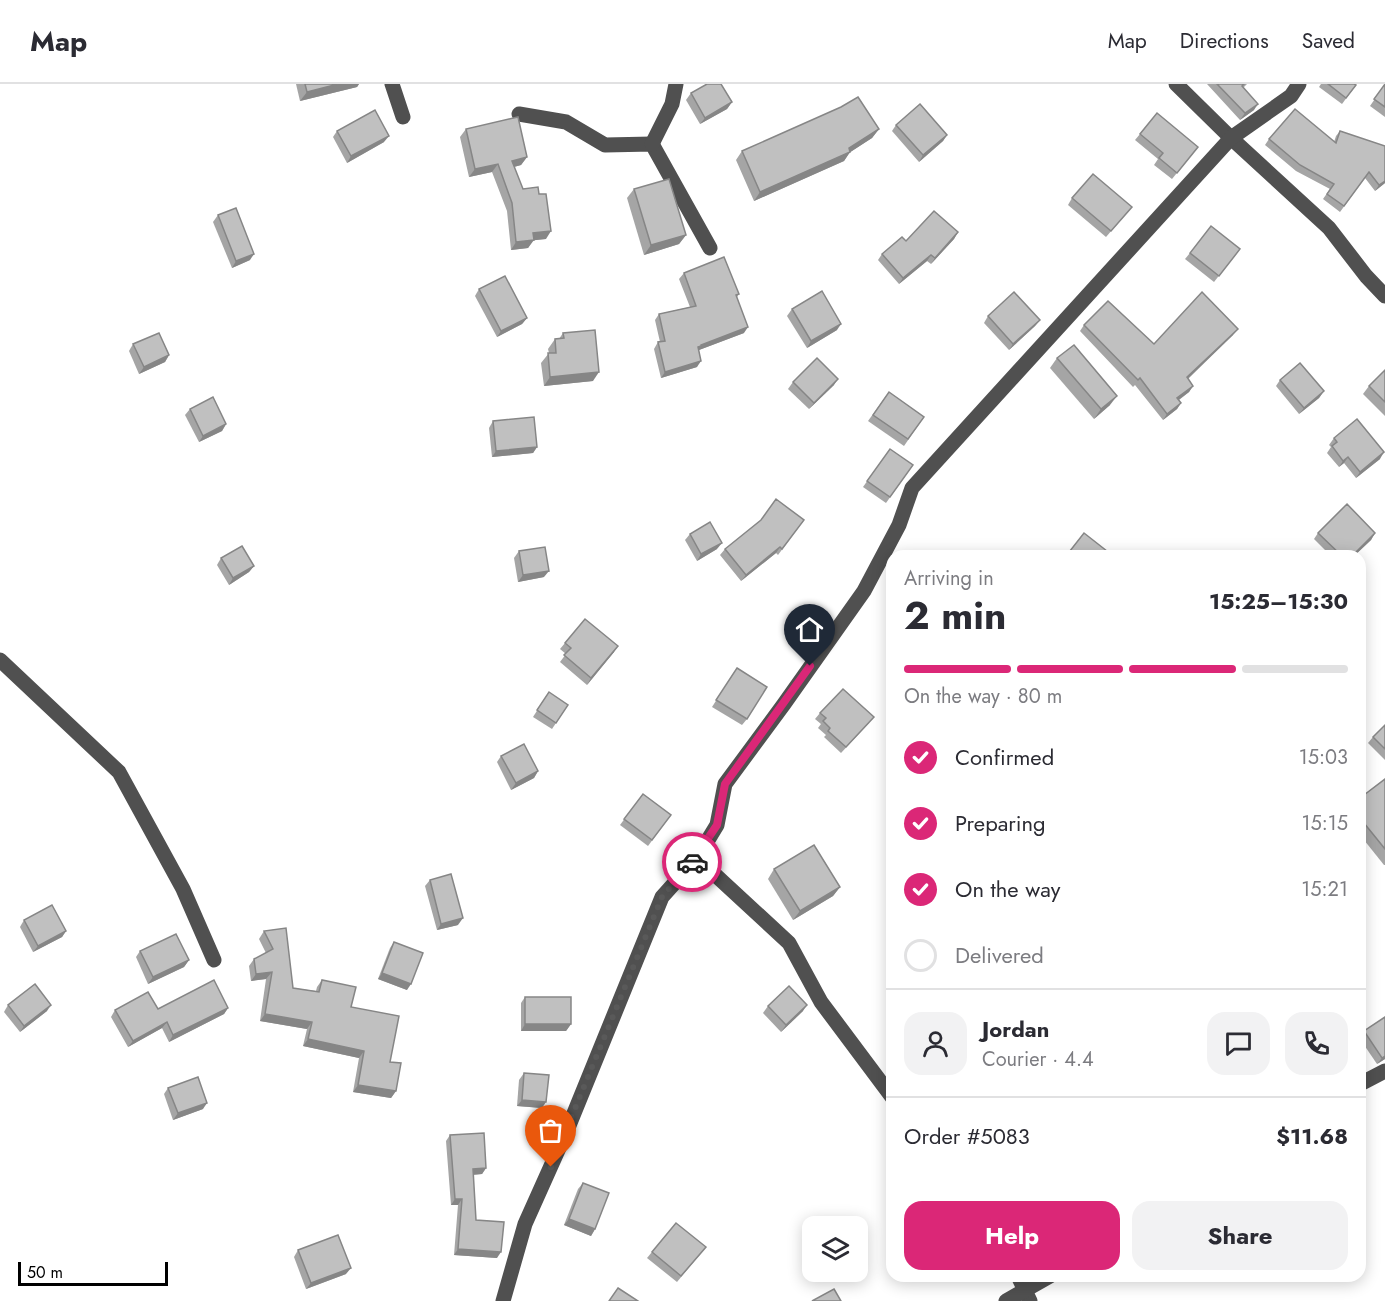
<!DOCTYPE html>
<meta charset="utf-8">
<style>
:root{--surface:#fff;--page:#f2f2f3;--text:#2b2b33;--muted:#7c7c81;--line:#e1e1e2;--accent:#db2777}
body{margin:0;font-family:Jost,sans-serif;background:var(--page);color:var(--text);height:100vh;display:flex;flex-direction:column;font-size:22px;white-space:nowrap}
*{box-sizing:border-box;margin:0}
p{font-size:20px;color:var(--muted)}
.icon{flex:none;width:33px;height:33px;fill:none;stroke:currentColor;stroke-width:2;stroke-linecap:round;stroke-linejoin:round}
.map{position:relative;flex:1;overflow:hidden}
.side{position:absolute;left:886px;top:466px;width:480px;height:732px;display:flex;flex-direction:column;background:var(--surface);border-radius:18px;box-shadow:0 3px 15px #0003}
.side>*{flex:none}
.controls{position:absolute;left:802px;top:1132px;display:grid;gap:12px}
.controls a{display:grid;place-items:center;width:66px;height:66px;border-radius:12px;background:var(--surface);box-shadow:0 3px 15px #0003;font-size:30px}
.scale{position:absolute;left:18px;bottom:15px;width:150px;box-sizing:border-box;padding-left:6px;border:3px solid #000;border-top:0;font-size:16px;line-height:21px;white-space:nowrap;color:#000;-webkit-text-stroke:4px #fff;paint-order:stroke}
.pin{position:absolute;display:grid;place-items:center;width:51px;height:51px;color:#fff;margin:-62px -26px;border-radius:50% 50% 50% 0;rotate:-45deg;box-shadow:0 0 6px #0007}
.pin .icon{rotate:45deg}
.courier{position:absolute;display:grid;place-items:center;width:60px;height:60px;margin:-30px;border:4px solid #db2777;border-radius:50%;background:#fff;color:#222;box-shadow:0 2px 8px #0007}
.summary em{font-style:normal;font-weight:700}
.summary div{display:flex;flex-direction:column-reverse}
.summary{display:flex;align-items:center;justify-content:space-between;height:102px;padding:0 18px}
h1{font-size:39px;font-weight:700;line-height:45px}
.bar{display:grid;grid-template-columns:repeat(4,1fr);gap:9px 6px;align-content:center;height:72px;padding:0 18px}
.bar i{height:8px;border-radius:4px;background:var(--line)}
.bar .on{background:var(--accent)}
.bar p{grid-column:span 4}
.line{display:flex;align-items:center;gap:15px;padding:0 18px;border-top:2px solid var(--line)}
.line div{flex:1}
.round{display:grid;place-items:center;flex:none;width:63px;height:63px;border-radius:18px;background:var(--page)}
ol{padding:0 18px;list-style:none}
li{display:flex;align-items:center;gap:18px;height:66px}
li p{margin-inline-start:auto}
li .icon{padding:6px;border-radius:50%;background:var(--accent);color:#fff;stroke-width:4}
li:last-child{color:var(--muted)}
li i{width:33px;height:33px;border:3px solid var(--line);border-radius:50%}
.action{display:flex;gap:12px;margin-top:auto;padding:12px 18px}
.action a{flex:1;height:69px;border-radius:18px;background:var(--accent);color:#fff;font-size:24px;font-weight:700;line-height:69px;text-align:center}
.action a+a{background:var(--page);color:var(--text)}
header{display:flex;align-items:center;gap:36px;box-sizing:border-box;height:84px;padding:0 30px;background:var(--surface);border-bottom:2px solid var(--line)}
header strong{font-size:28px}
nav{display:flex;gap:33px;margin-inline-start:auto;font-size:21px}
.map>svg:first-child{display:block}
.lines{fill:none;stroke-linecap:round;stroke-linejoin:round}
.minor{stroke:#505050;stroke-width:15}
.wall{fill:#a5a5a5}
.shaded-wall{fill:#868686}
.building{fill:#c0c0c0;stroke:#868686;stroke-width:1.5}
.done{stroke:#595959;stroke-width:6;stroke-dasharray:0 10.8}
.route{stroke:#db2777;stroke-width:8}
</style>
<header>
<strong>Map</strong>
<nav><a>Map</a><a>Directions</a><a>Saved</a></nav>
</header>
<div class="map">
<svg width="1385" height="1217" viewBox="0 0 1385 1217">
<rect width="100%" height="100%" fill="#fff"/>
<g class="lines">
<g class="minor">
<path d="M392 0 403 33"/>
<path d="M1176 0 1231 54 1329 144 1366 192 1385 212"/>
<path d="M519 30 566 38 605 61 652 60 710 164"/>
<path d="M652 60 672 20 676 0"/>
<path d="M0 576 119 688 183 805 214 876"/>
<path d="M697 774 789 859 821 918 892 1013"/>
<path d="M1360 1000 1385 987"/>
<path d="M1018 1192 1030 1217"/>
<path d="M503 1217 525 1140 568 1044 662 813 697 774 717 741 725 700 784 620 864 507 899 441 912 404 1231 54 1291 12 1299 0"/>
<path d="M1006 1217 1050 1192"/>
</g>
</g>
<g class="wall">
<path d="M296 0H359L357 3 300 17Z"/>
<path d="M1207 0H1247L1243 4 1254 26 1240 36Z"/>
<path d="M1321 0H1354L1356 1 1342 20 1319 3Z"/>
<path d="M1385 0V33L1370 22Z"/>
<path d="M691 9 732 18 727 25 700 40 686 16Z"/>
<path d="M896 41 947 51 943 57 919 78 892 47Z"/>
<path d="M466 45 527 73 521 81 514 83 523 105 546 155 533 156 528 164 511 166 507 127 492 88 469 93 460 53Z"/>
<path d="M879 45 872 54 850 68 844 77 754 117 736 76 742 67Z"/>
<path d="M337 47 384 58 347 79 333 53Z"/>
<path d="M1340 47 1385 99 1375 107 1365 94 1340 128 1323 115 1330 105 1296 87 1265 61 1269 55 1334 58 1336 52Z"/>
<path d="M1140 50 1198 63 1172 95 1154 81 1158 75 1135 56Z"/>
<path d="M634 105 686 151 679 160 644 171 627 114Z"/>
<path d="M1072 114 1132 123 1106 153 1068 121Z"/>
<path d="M218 131 250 176 232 184 213 138Z"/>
<path d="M958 148 954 155 931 180 927 177 899 200 878 176 882 170 906 157Z"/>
<path d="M1240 165 1214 198 1185 175 1190 169Z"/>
<path d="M684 189 739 210 737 213 744 249 699 266 697 283 661 294 654 265 658 258H660L655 236 659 230 690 223 679 195Z"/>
<path d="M479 205 527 234 522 240 497 253 475 212Z"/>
<path d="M792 225 837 246 807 264 787 232Z"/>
<path d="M988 232 1040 236 1035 242 1009 266 984 239Z"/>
<path d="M1084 241 1154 260 1233 251 1188 295 1193 302 1189 308 1179 316 1181 319 1177 325 1163 336 1135 301 1133 303 1080 247Z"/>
<path d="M563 249 593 297 544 302 541 279 549 269 548 265 555 255H559Z"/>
<path d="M133 260 169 271 165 278 139 290 129 267Z"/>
<path d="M1057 274 1110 321 1094 335 1050 284Z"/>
<path d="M1385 286V332L1363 310 1369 302Z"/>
<path d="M1280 296 1324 307 1319 314 1299 330 1276 302Z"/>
<path d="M793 298 834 301 809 325 788 305Z"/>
<path d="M889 308 924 333 904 362 868 337Z"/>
<path d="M190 325 226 340 222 347 199 358 185 331Z"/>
<path d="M493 337 537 363 533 369 492 373 489 344Z"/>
<path d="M1334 354 1380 375 1356 394 1344 379 1339 383 1327 369 1331 363 1329 361Z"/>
<path d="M890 365 913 381 886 419 863 403Z"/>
<path d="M804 436 778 471 776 469 741 497 720 471 725 465Z"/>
<path d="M1318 449H1375L1371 456 1354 472H1331L1314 455Z"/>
<path d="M690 450 717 465 697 477 685 456Z"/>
<path d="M519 467 544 493 518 498 514 474Z"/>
<path d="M221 474 254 482 249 488 229 501 217 481Z"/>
<path d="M565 559 614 568 587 601 560 578 566 570 560 565Z"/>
<path d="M737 584 747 635 742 641 712 623Z"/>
<path d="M549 608 556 639 552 645 533 633Z"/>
<path d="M820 629 869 639 841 669 824 653 826 651 818 644 821 640 815 635Z"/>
<path d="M1385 641V676L1368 659 1373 653Z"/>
<path d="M501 672 538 687 534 694 511 706 497 678Z"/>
<path d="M1385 695V781H1384L1360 751V714Z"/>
<path d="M643 710 671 731 648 762 620 741Z"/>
<path d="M774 785 840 803 833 812 793 836 768 795Z"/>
<path d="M430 796 458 841 437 846 425 802Z"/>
<path d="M24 836 66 847 62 853 33 868 20 843Z"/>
<path d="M264 847 293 904 316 907 317 903 322 896 351 923 390 978 396 1007 391 1014 353 1008 359 974 303 962 307 945 260 937 266 895 251 897 249 882 254 875 266 869 259 855Z"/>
<path d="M394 858 407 906 378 895 390 864Z"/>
<path d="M140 867 189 876 184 883 148 900 136 873Z"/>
<path d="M525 913 571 940 566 947H521V919Z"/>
<path d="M8 921 47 927 20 948 4 928Z"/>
<path d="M768 922 803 927 781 948 763 929Z"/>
<path d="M228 924 224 930 169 958 162 944 128 963 111 933 115 926Z"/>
<path d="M1364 947 1385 975 1377 980 1360 955V951Z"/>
<path d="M524 989 542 1024 517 1022 519 996Z"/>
<path d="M168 1004 203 1025 173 1036 164 1010Z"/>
<path d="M450 1051 486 1084 482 1090 473 1091 476 1136 497 1174 454 1171 458 1121H451L446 1057Z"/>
<path d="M583 1099 595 1145 591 1152 564 1141 578 1105Z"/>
<path d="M706 1163 677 1198 647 1174 652 1168Z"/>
<path d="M298 1166 346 1190 306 1205 294 1173Z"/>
</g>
<g class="shaded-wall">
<path d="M338 0H359L357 3 300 17 307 8Z"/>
<path d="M732 18 727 25 700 40 705 34Z"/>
<path d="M1258 20 1254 26 1240 36 1245 29Z"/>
<path d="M879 45 872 54 849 69 850 68 844 77 754 117 760 108 849 64Z"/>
<path d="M947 51 943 57 919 78 923 71Z"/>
<path d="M389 52 384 58 347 79 351 72Z"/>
<path d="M527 73 521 81 506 85 512 77Z"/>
<path d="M498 80 492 88 469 93 475 85Z"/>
<path d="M1385 97V99L1375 107 1379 101Z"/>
<path d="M551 147 546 155 527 157 533 149Z"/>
<path d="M958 148 954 155 931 180 935 174Z"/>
<path d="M686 151 679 160 644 171 651 161Z"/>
<path d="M534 156 528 164 511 166 516 158Z"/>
<path d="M254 170 250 176 232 184 236 177Z"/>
<path d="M931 171 927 177 899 200 903 194Z"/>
<path d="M527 234 522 240 497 253 501 247Z"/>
<path d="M1040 236 1035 242 1009 266 1013 260Z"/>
<path d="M841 240 837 246 807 264 811 257Z"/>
<path d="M748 243 744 249 699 266 697 269 698 263 701 261Z"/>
<path d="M1238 245 1233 251 1182 300 1187 293Z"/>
<path d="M169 271 165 278 139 290 144 283Z"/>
<path d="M701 277 697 283 661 294 665 288Z"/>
<path d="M599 288 593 297 544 302 550 293Z"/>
<path d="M838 295 834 301 809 325 814 319Z"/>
<path d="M1193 302 1189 308 1173 320 1177 314Z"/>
<path d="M1324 307 1319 314 1299 330 1304 324Z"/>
<path d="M1117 312 1110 321 1094 335 1101 325Z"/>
<path d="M1181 319 1177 325 1163 336 1167 330Z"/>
<path d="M226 340 222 347 199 358 203 352Z"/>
<path d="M537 363 533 369 492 373 496 367Z"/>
<path d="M1384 368 1380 375 1356 394 1360 388Z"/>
<path d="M1348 373 1344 379 1339 383 1343 377Z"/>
<path d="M1375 449 1371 456 1354 472H1352Z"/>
<path d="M722 459 717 465 697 477 701 470Z"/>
<path d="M780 463 776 469 741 497 746 491Z"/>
<path d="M254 482 249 488 229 501 233 494Z"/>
<path d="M549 487 544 493 518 498 523 491Z"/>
<path d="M618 562 614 568 587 601 591 594Z"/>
<path d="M538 687 534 694 511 706 516 699Z"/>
<path d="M840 803 833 812 793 836 800 827Z"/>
<path d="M463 834 458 841 437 846 441 840Z"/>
<path d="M66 847 62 853 33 868 38 862Z"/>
<path d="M189 876 184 883 148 900 153 893Z"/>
<path d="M272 888 266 895 251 897 256 890Z"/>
<path d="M382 889 411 900 407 906 378 895Z"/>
<path d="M51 921 47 927 20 948 24 942Z"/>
<path d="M807 921 803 927 781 948 786 941Z"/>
<path d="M228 924 224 930 169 958 173 951Z"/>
<path d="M265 930 312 938 307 945 260 937Z"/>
<path d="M167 938 162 944 128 963 133 957Z"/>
<path d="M525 940H571L566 947H521Z"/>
<path d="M308 955 364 967 359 974 303 962Z"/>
<path d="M1385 972V975L1377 980 1382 974Z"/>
<path d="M358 1001 396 1007 391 1014 353 1008Z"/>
<path d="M522 1016 546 1018 542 1024 517 1022Z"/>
<path d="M207 1019 203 1025 173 1036 178 1029Z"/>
<path d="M486 1084 482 1090 468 1091 473 1085Z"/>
<path d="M455 1115H462L458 1121H451Z"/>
<path d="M569 1135 595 1145 591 1152 564 1141Z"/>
<path d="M458 1165 501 1168 497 1174 454 1171Z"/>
<path d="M351 1184 346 1190 306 1205 311 1199Z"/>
</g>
<g class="building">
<path d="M305 0H338L307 8Z"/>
<path d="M707 0H721L732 18 705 34 691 9Z"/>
<path d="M1217 0H1244L1242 2 1258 20 1245 29Z"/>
<path d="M1328 0H1354L1356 1 1346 14Z"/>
<path d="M1385 0V23L1374 15Z"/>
<path d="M858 13 879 45 849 64 850 68 760 108 742 67 841 23Z"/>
<path d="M920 20 947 51 923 71 896 41Z"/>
<path d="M1295 25 1336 59 1340 47 1385 62V97L1379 101 1369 88 1344 122 1327 110 1334 100 1300 81 1269 55Z"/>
<path d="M375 26 389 52 351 72 337 47Z"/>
<path d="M1157 29 1198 63 1177 89 1159 74 1163 69 1140 50Z"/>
<path d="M518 33 527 73 512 77 523 105 538 103 539 110H546L551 147 533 149 534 156 516 158 512 119 498 80 475 85 466 45Z"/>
<path d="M1093 90 1132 123 1111 147 1072 114Z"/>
<path d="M669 95 686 151 651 161 634 105Z"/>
<path d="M236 124 254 170 236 177 218 131Z"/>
<path d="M934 127 958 148 935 174 931 171 903 194 882 170 902 153 906 157Z"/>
<path d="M1211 142 1240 165 1219 192 1190 169Z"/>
<path d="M724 173 739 210 736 211 748 243 701 261V262L698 263 701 277 665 288 658 258 665 257 659 230 696 222 684 189Z"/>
<path d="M505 192 527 234 501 247 479 205Z"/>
<path d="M822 207 841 240 811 257 792 225Z"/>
<path d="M1014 208 1040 236 1013 260 988 232Z"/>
<path d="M1202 208 1238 245 1187 293 1193 302 1177 314 1181 319 1167 330 1140 294 1138 296 1084 241 1108 217 1154 260Z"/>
<path d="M595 246 599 288 550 293 548 269H556L555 255 564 254 563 249Z"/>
<path d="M159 249 169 271 144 283 133 260Z"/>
<path d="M1074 261 1117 312 1101 325 1057 274Z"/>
<path d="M817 274 838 295 814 319 793 298Z"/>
<path d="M1300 279 1324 307 1304 324 1280 296Z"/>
<path d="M1385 286V318L1369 302Z"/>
<path d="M889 308 924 333 908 355 873 331Z"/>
<path d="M213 313 226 340 203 352 190 325Z"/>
<path d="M534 333 537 363 496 367 493 337Z"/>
<path d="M1357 335 1384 368 1360 388 1348 373 1343 377 1332 362 1337 358 1334 354Z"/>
<path d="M890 365 913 381 890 413 867 397Z"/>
<path d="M776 415 804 436 782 465 780 463 746 491 725 465 761 436Z"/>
<path d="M1347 420 1375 449 1352 472H1342L1318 449Z"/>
<path d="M710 438 722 459 701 470 690 450Z"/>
<path d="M1084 449 1112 471 1111 472H1066Z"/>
<path d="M242 462 254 482 233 494 221 474Z"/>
<path d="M545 463 549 487 523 491 519 467Z"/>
<path d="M585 535 618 562 591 594 564 571 571 564 565 559Z"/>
<path d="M737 584 767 603 747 635 716 616Z"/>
<path d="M843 605 874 633 846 663 828 647 830 644 823 637 826 634 820 629Z"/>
<path d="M549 608 568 621 556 639 537 626Z"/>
<path d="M1385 641V665L1373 653Z"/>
<path d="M524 660 538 687 516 699 501 672Z"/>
<path d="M1385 695V765L1364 739 1360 742V714Z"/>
<path d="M643 710 671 731 652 756 624 735Z"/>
<path d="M814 761 840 803 800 827 774 785Z"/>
<path d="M451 790 463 834 441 840 430 796Z"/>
<path d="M52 821 66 847 38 862 24 836Z"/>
<path d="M286 844 293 904 319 908 322 896 356 903 351 923 399 932 390 978 401 979 396 1007 358 1001 364 967 308 955 312 938 265 930 272 888 256 890 254 875 273 865 264 847Z"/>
<path d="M176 850 189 876 153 893 140 867Z"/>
<path d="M394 858 423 869 411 900 382 889Z"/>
<path d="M214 896 228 924 173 951 167 938 133 957 115 926 148 908 158 925Z"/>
<path d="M35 900 51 921 24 942 8 921Z"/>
<path d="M789 902 807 921 786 941 768 922Z"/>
<rect x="525" y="913" width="46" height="27"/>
<path d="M1385 933V972L1382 974 1364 947Z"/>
<path d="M524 989 549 991 546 1018 522 1016Z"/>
<path d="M198 993 207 1019 178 1029 168 1004Z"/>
<path d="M484 1049 486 1084 473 1085 476 1136 504 1138 501 1168 458 1165 462 1115H455L450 1051Z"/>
<path d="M583 1099 609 1109 595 1145 569 1135Z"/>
<path d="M676 1139 706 1163 681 1192 652 1168Z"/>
<path d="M338 1151 351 1184 311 1199 298 1166Z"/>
<path d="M618 1204 638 1217H609Z"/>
<path d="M834 1205 841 1217H812Z"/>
</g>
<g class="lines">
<path class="done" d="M551 1083 662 813 692 778"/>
<path class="route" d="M692 778 717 741 725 700 810 582"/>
</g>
</svg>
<div class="controls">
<a><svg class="icon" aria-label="layers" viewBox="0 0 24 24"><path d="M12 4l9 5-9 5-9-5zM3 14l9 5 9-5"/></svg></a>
</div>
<div class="scale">50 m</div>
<div class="pin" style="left:551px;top:1083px;background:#ea580c"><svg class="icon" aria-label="bag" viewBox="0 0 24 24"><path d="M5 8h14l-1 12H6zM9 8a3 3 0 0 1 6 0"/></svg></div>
<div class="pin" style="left:810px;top:582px;background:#1f2937"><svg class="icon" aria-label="home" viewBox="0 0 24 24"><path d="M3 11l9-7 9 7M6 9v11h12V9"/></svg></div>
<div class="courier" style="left:692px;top:778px"><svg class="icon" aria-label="car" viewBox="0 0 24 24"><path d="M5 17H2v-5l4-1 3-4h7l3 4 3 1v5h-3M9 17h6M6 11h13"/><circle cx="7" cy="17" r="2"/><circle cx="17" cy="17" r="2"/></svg></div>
<section class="side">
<div class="summary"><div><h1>2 min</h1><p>Arriving in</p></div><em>15:25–15:30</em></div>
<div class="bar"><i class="on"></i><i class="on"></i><i class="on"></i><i></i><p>On the way · 80 m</p></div>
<ol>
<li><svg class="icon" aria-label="check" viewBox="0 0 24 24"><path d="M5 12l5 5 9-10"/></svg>Confirmed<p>15:03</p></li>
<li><svg class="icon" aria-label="check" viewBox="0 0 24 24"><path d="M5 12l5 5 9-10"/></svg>Preparing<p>15:15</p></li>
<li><svg class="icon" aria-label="check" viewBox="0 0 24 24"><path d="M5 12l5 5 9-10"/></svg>On the way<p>15:21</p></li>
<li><i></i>Delivered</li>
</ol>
<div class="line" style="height:108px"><a class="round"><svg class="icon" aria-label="person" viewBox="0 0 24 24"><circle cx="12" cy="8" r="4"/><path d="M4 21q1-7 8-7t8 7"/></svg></a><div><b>Jordan</b><p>Courier · 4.4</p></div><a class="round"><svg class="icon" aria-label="chat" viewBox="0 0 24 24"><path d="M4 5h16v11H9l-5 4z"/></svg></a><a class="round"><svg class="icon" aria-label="phone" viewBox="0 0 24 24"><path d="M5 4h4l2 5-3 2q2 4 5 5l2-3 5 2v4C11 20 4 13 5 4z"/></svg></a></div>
<div class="line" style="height:78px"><div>Order #5083</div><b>$11.68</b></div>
<div class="action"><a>Help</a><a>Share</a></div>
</section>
</div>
